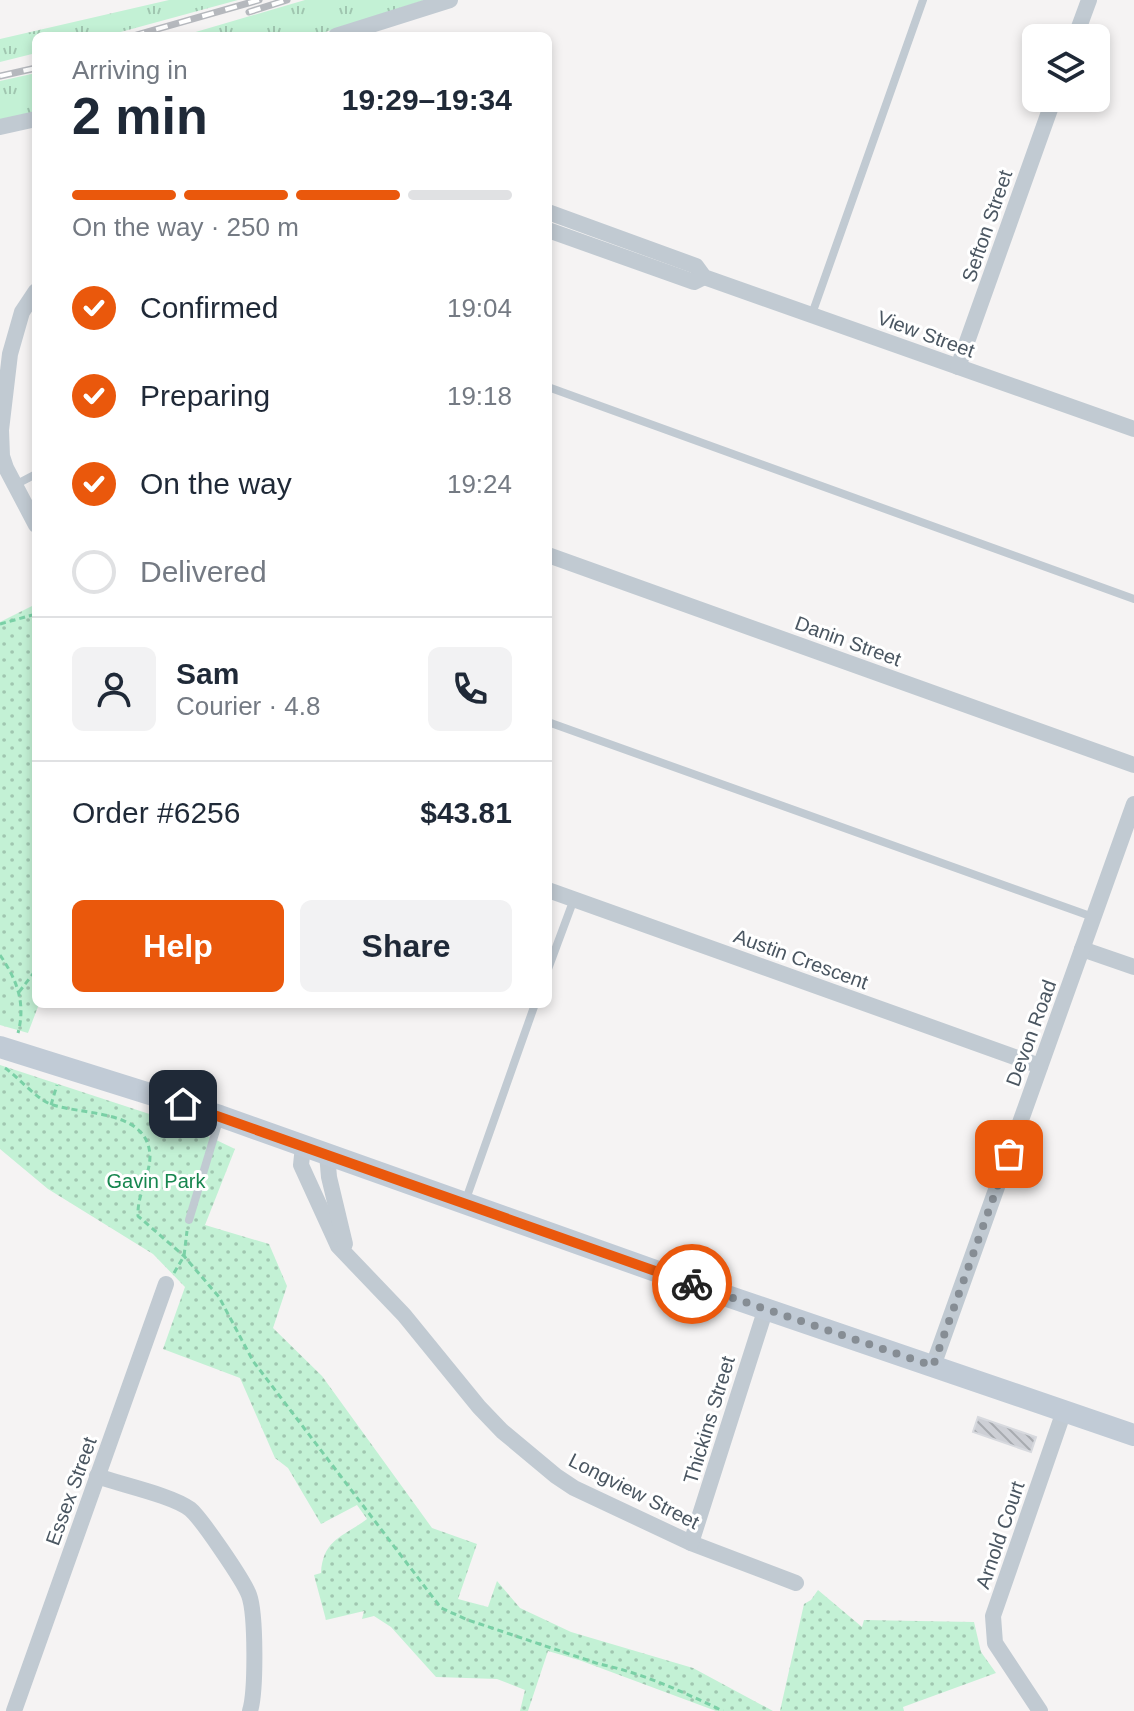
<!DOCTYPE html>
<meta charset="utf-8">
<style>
:root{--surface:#fff;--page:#f2f2f3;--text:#1f2937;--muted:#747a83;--line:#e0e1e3;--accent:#ea580c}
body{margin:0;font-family:Arial,sans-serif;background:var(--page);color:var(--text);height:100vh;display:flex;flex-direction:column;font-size:30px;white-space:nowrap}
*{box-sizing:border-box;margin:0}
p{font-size:26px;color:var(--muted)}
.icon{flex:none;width:44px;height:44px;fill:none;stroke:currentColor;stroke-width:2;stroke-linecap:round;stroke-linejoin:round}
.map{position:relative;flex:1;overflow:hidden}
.panel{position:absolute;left:32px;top:32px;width:520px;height:976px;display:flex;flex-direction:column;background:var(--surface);border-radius:12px;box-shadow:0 4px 12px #0003}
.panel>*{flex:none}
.controls{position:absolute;left:1022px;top:24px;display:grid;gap:16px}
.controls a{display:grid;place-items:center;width:88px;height:88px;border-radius:12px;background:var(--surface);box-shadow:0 4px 12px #0003;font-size:40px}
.pin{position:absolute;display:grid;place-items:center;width:68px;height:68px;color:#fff;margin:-34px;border-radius:16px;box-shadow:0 4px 12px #0006}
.courier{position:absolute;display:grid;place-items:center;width:80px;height:80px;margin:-40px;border:6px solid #ea580c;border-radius:50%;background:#fff;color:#222;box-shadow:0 2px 10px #0007}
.head em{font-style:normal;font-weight:700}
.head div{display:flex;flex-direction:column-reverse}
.head{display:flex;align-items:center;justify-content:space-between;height:136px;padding:0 40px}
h1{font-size:52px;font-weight:700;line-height:60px}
.bar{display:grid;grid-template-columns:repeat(4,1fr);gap:12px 8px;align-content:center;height:96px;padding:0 40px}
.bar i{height:10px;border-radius:6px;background:var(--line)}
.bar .selected{background:var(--accent)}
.bar p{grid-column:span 4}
.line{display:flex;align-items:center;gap:20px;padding:0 40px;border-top:2px solid var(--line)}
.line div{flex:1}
.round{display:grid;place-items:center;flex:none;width:84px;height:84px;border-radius:12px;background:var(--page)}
ol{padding:0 40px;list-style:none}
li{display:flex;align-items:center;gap:24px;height:88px}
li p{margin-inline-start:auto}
li .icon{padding:8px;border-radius:50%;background:var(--accent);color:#fff;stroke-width:4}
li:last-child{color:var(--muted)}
li i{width:44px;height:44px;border:4px solid var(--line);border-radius:50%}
.cta{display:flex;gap:16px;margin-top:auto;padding:16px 40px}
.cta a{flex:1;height:92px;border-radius:12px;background:var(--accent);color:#fff;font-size:32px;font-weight:700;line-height:92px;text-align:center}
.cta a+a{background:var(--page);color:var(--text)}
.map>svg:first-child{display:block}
.grass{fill:url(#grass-tufts)}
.park{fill:url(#park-dots)}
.building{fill:url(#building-back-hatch);stroke:#d7d9de;stroke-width:2}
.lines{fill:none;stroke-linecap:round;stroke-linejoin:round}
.path{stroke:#7ad0a6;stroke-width:3;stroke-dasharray:6 4;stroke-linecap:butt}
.lane{stroke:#c1cad2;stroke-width:8}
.street{stroke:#c1cad2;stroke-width:16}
.secondary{stroke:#c1cbd6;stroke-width:22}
.rail-casing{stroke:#b5b8bd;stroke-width:7}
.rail{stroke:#fff;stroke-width:4;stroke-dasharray:12;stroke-linecap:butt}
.done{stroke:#868d94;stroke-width:8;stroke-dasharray:0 14.4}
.route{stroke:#ea580c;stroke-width:10}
.labels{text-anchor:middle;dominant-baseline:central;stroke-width:6;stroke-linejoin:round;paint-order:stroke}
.street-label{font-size:20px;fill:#4a5661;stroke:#fff}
.park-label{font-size:20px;fill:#17864f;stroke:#fff}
</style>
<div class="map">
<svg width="1134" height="1711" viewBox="0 0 1134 1711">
<defs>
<pattern id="grass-tufts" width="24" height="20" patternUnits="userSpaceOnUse" patternTransform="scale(2)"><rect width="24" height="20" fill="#c3f1d5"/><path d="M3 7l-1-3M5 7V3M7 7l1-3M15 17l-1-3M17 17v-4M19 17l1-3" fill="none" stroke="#a0c6b0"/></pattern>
<pattern id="park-dots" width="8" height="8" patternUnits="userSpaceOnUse" patternTransform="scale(2)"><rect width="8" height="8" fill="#c3f1d5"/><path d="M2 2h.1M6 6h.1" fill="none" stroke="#a0c6b0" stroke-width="1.8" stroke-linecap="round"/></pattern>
<pattern id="building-back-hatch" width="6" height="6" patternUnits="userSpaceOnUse" patternTransform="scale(2)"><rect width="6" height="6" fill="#cdcfd5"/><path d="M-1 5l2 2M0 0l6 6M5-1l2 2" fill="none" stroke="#a8abb0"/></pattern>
</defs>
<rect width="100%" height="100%" fill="#f5f3f3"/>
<g class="grass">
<path d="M169 0H238L106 36H36V53L0 62V39Z"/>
<path d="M305 0H425L313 36H182Z"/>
<path d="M36 73V113L0 122V81Z"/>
</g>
<g class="park">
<path d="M36 604V1004H39L28 1033 0 1025V622Z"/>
<path d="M0 1065 189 1127 235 1149 205 1225 269 1244 287 1286 273 1328 322 1376 432 1528 477 1544 458 1599 488 1607 497 1581 520 1608 571 1632 693 1668 773 1711H716L579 1660 548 1651 528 1711H520L525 1690 497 1679 436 1677 391 1627 374 1616 362 1619 364 1611 326 1620 314 1575 321 1573C323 1539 343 1537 367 1519L357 1505 321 1524 288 1468 275 1458 240 1378 163 1349 185 1287 153 1254 48 1189 0 1149Z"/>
<path d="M818 1590 862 1627 864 1620 974 1622 981 1652 996 1673 903 1707 904 1711H780L804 1604 811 1600Z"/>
</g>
<path class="building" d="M978 1417 1036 1437 1031 1452 973 1432Z"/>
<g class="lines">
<g class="path">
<path d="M0 624 36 614"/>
<path d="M0 955C17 980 26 1003 18 1033"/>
<path d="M19 992 36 970"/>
<path d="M5 1068C18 1077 35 1097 48 1103 77 1116 148 1107 150 1156 150 1175 137 1195 138 1216L184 1256 219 1297 253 1361 441 1608 468 1620 599 1664C643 1673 683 1692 723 1711"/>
<path d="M51 1105 57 1085"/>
<path d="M174 1273 184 1256 187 1231"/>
</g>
<g class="lane">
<path d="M812 314 923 0"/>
<path d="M548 387 1134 599"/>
<path d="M15 485 36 474"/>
<path d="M548 722 1093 917"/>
<path d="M548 969 574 899"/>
<path d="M465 1202 535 1004"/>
<path d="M189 1220 220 1117"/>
</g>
<g class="street">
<path d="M336 36 450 0"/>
<path d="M1075 38 1089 0"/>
<path d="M0 127 36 119"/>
<path d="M548 212 696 266 704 277 1134 429"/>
<path d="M548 230 694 282 704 277"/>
<path d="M36 291 22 312 10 354 1 430 2 456 6 468 36 525"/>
<path d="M958 367 1054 98"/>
<path d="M548 555 1134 765"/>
<path d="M548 890 1040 1066"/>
<path d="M1082 949 1134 967"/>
<path d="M303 1146 301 1165 338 1246 404 1315 479 1407 502 1431 556 1476 574 1488 691 1543 796 1583"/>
<path d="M327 1154 329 1177 345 1244"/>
<path d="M933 1366 1134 804"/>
<path d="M97 1476C122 1485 171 1495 190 1509 201 1518 244 1581 249 1595 256 1614 256 1692 250 1711"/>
<path d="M691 1543 766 1308"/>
<path d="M14 1711 166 1284"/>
<path d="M1040 1711 995 1643 993 1616 1064 1411"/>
</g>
<path class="secondary" d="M0 1047 220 1116 692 1284 1134 1435"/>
<defs>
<g id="rail">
<path d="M249 12 287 0"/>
<path d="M133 36 259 0"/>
<path d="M0 76 36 68"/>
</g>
</defs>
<use href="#rail" class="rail-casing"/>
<use href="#rail" class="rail"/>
</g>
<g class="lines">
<path class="done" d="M692 1284 933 1366 1009 1154"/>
<path class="route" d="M183 1104 692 1284"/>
</g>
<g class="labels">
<g class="street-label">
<text transform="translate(987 226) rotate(-71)">Sefton Street</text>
<text transform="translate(926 334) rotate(20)">View Street</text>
<text transform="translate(848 641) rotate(20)">Danin Street</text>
<text transform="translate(801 959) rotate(20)">Austin Crescent</text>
<text transform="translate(1031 1033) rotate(-70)">Devon Road</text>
<text transform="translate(709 1420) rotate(-73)">Thickins Street</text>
<text transform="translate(71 1491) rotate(-70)">Essex Street</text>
<text transform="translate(634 1491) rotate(27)">Longview Street</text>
<text transform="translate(1000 1535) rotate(-71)">Arnold Court</text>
</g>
<g class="park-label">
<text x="156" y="1181">Gavin Park</text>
</g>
</g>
</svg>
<div class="controls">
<a><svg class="icon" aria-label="layers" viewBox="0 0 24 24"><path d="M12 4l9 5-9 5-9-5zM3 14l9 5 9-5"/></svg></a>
</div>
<div class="pin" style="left:1009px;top:1154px;background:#ea580c"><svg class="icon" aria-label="bag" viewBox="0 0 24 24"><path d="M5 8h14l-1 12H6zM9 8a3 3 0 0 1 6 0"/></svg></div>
<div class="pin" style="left:183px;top:1104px;background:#1f2937"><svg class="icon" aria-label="home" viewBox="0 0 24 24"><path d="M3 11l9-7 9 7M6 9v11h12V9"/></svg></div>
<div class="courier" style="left:692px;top:1284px"><svg class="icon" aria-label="bike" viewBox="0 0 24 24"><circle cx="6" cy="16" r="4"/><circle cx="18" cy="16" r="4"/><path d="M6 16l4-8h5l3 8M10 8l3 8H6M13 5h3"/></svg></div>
<section class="panel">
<div class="head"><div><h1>2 min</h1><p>Arriving in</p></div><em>19:29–19:34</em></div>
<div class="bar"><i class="selected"></i><i class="selected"></i><i class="selected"></i><i></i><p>On the way · 250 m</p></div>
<ol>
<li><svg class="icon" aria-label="check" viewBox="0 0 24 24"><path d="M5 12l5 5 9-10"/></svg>Confirmed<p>19:04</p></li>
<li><svg class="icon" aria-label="check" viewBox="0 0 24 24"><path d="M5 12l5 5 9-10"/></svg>Preparing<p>19:18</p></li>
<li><svg class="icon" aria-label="check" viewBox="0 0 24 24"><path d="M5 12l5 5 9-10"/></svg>On the way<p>19:24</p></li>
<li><i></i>Delivered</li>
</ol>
<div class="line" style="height:144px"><a class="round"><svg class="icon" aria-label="person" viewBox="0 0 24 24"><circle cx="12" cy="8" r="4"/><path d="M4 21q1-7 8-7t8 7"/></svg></a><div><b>Sam</b><p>Courier · 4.8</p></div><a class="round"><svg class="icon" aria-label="phone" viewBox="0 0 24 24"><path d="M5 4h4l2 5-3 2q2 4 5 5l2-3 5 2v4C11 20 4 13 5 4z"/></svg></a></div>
<div class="line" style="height:104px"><div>Order #6256</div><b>$43.81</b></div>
<div class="cta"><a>Help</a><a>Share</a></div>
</section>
</div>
